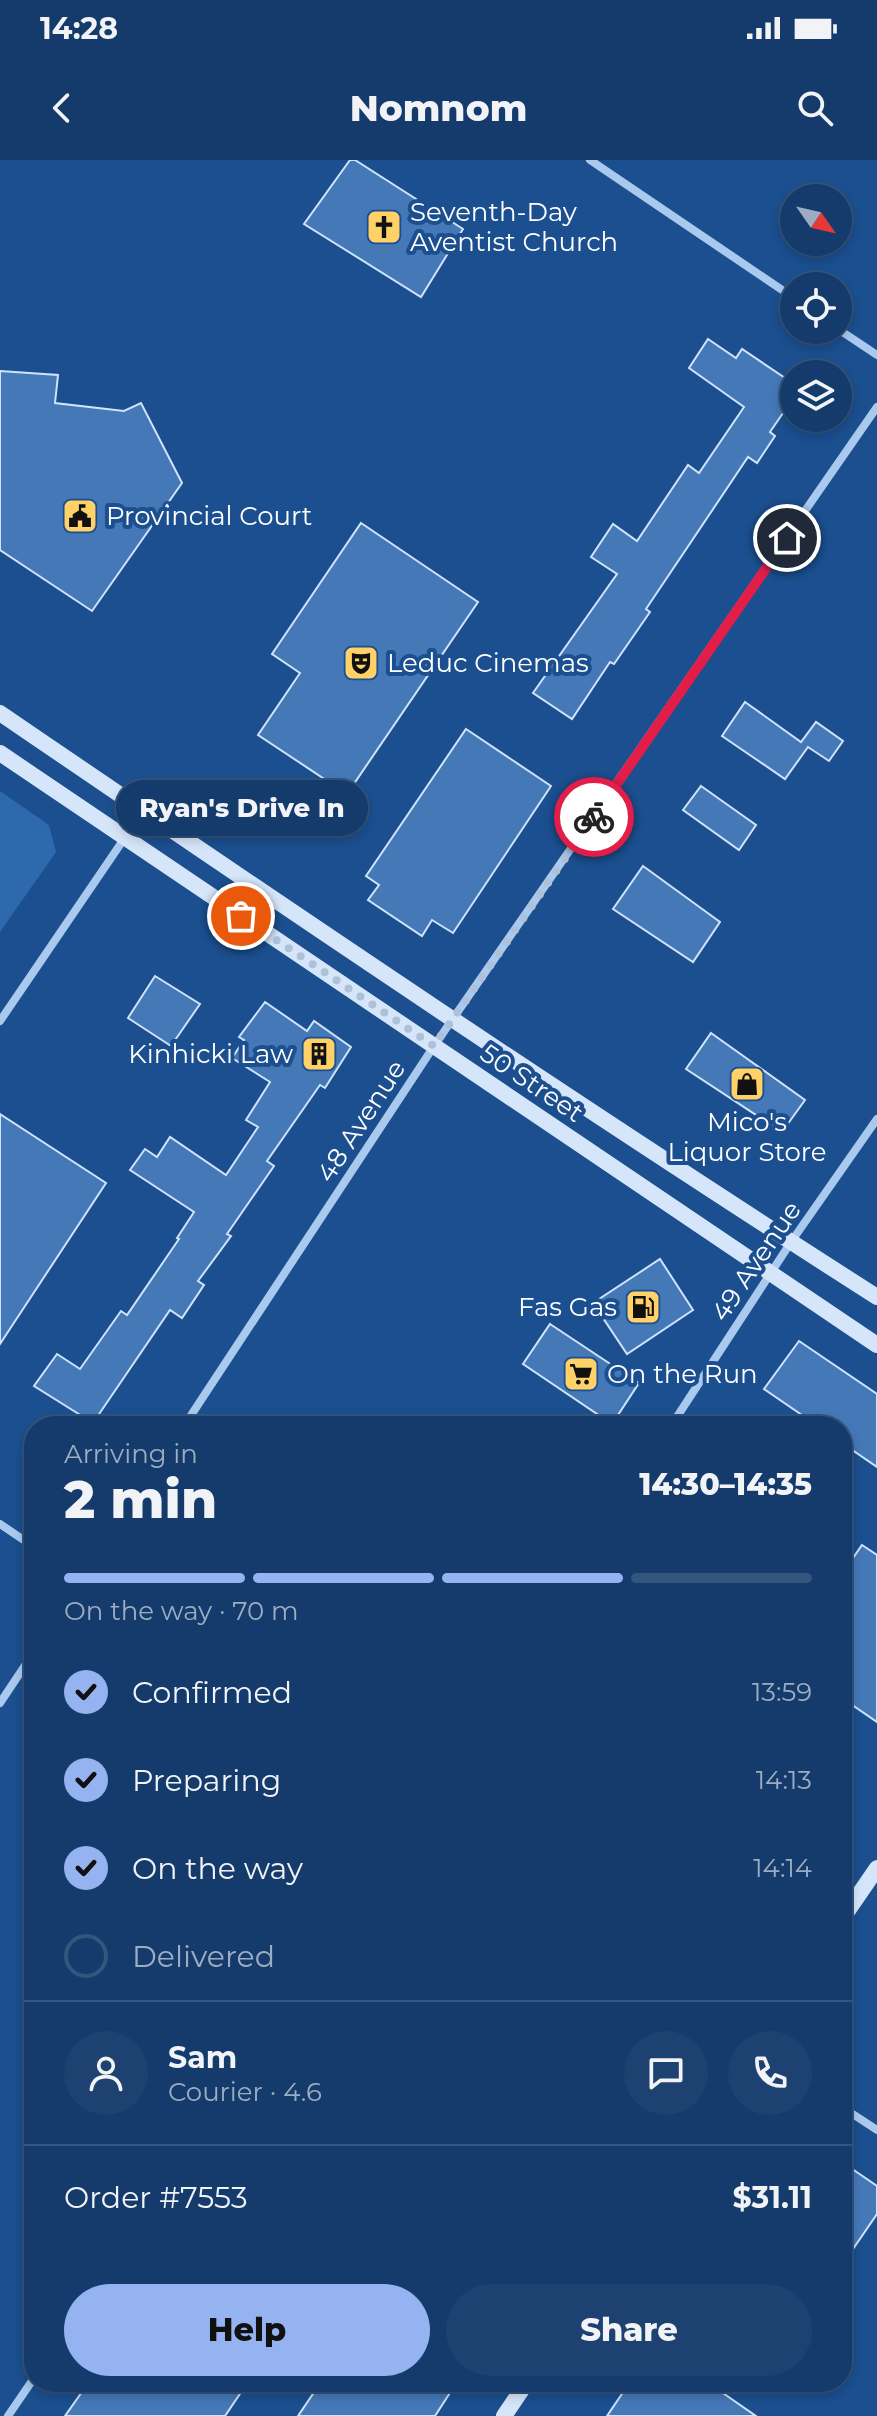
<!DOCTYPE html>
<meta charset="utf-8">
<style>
:root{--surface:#143b6b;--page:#1d4271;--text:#f1f3f6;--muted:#9dadc1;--line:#33557e;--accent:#95b2f1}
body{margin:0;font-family:Montserrat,sans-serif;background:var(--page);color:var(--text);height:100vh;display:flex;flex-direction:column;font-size:30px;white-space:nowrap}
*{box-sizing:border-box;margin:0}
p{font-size:26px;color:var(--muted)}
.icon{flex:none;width:44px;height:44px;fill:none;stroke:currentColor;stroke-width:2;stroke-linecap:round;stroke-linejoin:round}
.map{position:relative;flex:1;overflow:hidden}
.side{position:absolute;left:24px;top:1256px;width:828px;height:976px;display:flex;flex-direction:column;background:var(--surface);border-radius:32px;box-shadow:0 4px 12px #0003,0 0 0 2px var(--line)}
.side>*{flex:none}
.needle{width:52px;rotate:124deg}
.controls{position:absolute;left:780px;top:24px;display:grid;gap:16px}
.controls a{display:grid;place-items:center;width:72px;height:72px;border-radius:50%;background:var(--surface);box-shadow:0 4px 12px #0003,0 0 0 2px var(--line);font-size:40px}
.pin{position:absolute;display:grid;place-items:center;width:68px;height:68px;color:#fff;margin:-34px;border:4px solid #fff;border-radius:50%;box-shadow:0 2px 8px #0007}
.courier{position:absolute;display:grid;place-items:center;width:80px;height:80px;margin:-40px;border:6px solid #e11d48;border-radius:50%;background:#fff;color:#222;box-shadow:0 2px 10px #0007}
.bubble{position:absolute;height:56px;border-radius:28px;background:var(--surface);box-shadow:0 4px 12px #0003,0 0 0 2px var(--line);font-size:26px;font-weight:800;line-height:56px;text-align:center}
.head em{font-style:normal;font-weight:800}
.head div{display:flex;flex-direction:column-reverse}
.head{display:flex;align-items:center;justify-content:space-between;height:136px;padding:0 40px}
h1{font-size:52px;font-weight:800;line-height:60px}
.bar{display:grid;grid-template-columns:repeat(4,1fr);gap:12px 8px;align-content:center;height:96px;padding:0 40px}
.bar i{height:10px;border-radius:6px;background:var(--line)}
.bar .active{background:var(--accent)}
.bar p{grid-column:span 4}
.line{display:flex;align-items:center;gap:20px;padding:0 40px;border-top:2px solid var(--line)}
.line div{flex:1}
.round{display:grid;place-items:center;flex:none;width:84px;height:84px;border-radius:42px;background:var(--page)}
ol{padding:0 40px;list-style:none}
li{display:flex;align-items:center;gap:24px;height:88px}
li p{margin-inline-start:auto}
li .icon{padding:8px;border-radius:50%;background:var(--accent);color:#111;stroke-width:4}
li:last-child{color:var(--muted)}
li i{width:44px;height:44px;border:4px solid var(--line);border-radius:50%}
.button{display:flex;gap:16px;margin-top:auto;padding:16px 40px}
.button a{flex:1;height:92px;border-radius:48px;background:var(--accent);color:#111;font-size:32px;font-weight:800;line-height:92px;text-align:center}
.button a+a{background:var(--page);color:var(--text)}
.status{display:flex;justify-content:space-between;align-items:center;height:56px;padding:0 40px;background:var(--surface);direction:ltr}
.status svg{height:22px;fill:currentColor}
header{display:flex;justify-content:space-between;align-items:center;height:104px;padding:0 40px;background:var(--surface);font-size:36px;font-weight:800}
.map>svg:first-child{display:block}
.green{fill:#2e69ad}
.building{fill:#4478b7;stroke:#cfe3fa;stroke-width:2}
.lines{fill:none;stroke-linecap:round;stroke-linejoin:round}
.street{stroke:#a9c9ee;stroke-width:8}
.secondary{stroke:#d6e6fa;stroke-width:16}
.done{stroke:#afc1d8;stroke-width:8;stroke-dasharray:0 14.4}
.route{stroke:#e11d48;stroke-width:10}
.labels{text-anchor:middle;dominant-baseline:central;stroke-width:8;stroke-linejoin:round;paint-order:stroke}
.poi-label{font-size:26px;fill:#fff;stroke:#1b4f8f;text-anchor:start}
.street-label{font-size:26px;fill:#fff;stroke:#1b4f8f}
</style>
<div class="status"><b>14:28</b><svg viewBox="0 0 49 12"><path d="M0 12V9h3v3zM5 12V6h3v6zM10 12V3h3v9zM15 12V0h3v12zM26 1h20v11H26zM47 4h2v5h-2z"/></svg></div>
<header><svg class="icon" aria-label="back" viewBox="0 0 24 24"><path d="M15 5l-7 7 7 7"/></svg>Nomnom<svg class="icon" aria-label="search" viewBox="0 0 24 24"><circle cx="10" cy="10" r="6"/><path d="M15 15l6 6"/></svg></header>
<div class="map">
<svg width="877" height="2256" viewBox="0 0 877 2256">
<rect width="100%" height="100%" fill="#1b4f8f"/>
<path class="green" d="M0 631 49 665 56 692 0 772Z"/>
<g class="building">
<path d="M350 0H355L463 69 421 137 304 64Z"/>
<path d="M708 179 736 198 742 189 794 224V237L770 272 775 276 757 303 748 297 646 449 650 452 614 504 610 502 572 559 533 533 617 414 591 397 613 364 637 381 688 305 699 313 744 247 689 208Z"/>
<path d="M0 211 58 215 55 243 124 251 141 243 182 323 92 451 0 390Z"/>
<path d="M361 363 478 442 347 634 258 575 300 513 272 494Z"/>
<path d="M745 542 801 582 816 562 843 581 829 601 808 587 785 619 722 576Z"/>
<path d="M466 569 551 626 453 773 432 760 422 776 368 740 379 725 366 716Z"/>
<path d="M701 626 756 665 739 690 683 650Z"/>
<path d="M643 706 720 762 693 802 613 749Z"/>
<path d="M155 816 200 844 171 886 128 858Z"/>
<path d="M265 842 307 871 314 861 351 887 325 928 320 925 267 1001 274 1006 227 1074 231 1076 198 1121 204 1125 182 1158 170 1150 93 1263 34 1226 57 1194 80 1209 121 1151 127 1155 179 1079 177 1078 194 1052 130 1010 145 989 157 997 170 977 226 1015 258 967 246 960 270 922 232 898 244 880 239 877Z"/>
<path d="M711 873 805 940 782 972 686 909Z"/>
<path d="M0 954 106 1023 0 1184Z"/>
<path d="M660 1099 693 1150 627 1194 593 1143Z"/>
<path d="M550 1164 639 1223 612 1264 523 1204Z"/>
<path d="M799 1181 877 1234V1307L842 1283V1266H818L764 1229Z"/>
<path d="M862 1385 877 1395V1562L842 1538V1414Z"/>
<path d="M842 2002 877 2026V2054L842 2105Z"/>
<path d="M89 2222H248L225 2256H65Z"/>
<path d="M321 2222H457L435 2256H298Z"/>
<path d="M630 2222H707L756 2256H607Z"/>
</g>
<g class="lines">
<g class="street">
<path d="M590 0 794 138"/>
<path d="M838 169 877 195"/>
<path d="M0 861 143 651"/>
<path d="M184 1266 434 886 877 247"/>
<path d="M671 1266 791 1082 877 959"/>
<path d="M0 1364 34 1387"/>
<path d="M0 1543 34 1492"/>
<path d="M842 1947 877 1970"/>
<path d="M8 2256 34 2218"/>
</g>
<g class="secondary">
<path d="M0 553C290 751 581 948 877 1137"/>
<path d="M0 593 877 1185"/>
<path d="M842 1759 877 1708"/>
<path d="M504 2256 527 2222"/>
</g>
</g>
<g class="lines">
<path class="done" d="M241 756 434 886 594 657"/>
<path class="route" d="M594 657 787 378"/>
</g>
<defs>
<symbol id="church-square" viewBox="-11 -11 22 22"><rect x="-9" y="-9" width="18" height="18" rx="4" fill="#ffd166" stroke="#1b4f8f"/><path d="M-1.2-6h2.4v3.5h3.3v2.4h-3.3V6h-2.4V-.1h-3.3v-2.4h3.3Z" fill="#111"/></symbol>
<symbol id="civic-square" viewBox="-11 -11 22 22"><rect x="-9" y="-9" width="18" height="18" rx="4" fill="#ffd166" stroke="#1b4f8f"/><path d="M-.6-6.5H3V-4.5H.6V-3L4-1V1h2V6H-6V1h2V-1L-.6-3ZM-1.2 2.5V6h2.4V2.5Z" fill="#111"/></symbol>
<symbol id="theatre-square" viewBox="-11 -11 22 22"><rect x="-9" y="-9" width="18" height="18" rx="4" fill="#ffd166" stroke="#1b4f8f"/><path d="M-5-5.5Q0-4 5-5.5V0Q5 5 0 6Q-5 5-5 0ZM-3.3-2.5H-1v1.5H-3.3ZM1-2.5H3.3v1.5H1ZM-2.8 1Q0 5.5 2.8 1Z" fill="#111"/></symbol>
<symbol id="building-square" viewBox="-11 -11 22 22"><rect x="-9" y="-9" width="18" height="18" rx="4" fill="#ffd166" stroke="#1b4f8f"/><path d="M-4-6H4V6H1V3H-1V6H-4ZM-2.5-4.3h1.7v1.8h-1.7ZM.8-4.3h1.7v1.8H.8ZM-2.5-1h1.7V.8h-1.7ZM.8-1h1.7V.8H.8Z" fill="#111"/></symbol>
<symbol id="shop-square" viewBox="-11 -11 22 22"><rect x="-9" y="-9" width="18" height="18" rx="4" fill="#ffd166" stroke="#1b4f8f"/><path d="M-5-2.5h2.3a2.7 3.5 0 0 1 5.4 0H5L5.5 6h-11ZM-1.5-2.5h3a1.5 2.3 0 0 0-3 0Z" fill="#111"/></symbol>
<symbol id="fuel-square" viewBox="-11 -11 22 22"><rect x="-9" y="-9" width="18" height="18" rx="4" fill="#ffd166" stroke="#1b4f8f"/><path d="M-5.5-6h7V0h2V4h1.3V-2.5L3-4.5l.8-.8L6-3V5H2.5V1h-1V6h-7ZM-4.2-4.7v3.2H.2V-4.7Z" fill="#111"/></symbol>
<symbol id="supermarket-square" viewBox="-11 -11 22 22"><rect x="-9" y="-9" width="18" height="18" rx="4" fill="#ffd166" stroke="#1b4f8f"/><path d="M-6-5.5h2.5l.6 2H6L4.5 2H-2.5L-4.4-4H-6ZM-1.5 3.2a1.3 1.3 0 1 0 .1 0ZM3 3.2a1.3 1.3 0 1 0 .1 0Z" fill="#111"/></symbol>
</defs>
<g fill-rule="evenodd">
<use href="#church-square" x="364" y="47" width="40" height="40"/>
<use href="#civic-square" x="60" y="336" width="40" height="40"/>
<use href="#theatre-square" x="341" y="483" width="40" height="40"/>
<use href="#building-square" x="299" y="874" width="40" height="40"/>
<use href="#shop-square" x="727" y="904" width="40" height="40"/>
<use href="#fuel-square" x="623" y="1127" width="40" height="40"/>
<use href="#supermarket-square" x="561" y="1194" width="40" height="40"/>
</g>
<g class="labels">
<g class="poi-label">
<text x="410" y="52">Seventh-Day<tspan x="410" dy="30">Aventist Church</tspan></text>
<text x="106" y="356">Provincial Court</text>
<text x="387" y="503">Leduc Cinemas</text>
<text x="293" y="894" text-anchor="end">Kinhicki Law</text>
<text x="747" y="962" text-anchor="middle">Mico's<tspan x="747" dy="30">Liquor Store</tspan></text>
<text x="617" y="1147" text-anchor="end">Fas Gas</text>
<text x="607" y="1214">On the Run</text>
</g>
<g class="street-label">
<text transform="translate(532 923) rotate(34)">50 Street</text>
<text transform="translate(361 961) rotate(-57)">48 Avenue</text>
<text transform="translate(756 1101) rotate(-56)">49 Avenue</text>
</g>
</g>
</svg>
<div class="controls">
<a><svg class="needle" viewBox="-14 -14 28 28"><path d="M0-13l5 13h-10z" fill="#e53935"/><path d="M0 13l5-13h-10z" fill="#9dadc1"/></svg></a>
<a><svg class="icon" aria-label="locate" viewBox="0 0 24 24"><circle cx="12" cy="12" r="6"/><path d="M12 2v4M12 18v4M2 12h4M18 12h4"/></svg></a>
<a><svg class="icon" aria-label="layers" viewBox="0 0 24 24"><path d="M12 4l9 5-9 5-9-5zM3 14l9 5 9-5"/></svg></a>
</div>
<div class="pin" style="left:241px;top:756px;background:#ea580c"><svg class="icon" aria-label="bag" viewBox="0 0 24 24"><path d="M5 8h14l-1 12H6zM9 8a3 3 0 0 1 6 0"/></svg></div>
<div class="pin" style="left:787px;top:378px;background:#1f2937"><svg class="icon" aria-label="home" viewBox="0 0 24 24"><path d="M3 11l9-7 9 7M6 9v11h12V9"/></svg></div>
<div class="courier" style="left:594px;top:657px"><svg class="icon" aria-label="bike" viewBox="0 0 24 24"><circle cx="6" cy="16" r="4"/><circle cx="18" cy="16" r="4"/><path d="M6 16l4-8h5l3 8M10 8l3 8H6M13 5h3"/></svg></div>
<div class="bubble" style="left:116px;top:620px;width:252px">Ryan's Drive In</div>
<section class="side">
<div class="head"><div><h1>2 min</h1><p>Arriving in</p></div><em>14:30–14:35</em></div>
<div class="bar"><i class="active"></i><i class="active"></i><i class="active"></i><i></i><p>On the way · 70 m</p></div>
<ol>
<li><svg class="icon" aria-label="check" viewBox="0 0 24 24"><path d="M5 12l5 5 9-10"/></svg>Confirmed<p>13:59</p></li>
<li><svg class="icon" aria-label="check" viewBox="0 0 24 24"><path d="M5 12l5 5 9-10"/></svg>Preparing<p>14:13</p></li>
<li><svg class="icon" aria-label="check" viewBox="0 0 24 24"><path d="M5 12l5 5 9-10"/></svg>On the way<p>14:14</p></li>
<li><i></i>Delivered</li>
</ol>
<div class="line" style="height:144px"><a class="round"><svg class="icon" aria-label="person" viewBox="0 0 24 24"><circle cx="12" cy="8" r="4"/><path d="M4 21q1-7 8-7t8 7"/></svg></a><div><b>Sam</b><p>Courier · 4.6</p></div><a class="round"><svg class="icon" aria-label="chat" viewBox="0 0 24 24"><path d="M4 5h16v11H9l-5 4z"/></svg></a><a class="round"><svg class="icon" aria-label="phone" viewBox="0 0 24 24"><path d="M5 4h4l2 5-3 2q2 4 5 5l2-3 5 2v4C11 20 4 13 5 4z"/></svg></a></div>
<div class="line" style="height:104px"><div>Order #7553</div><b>$31.11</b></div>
<div class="button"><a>Help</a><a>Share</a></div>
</section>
</div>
